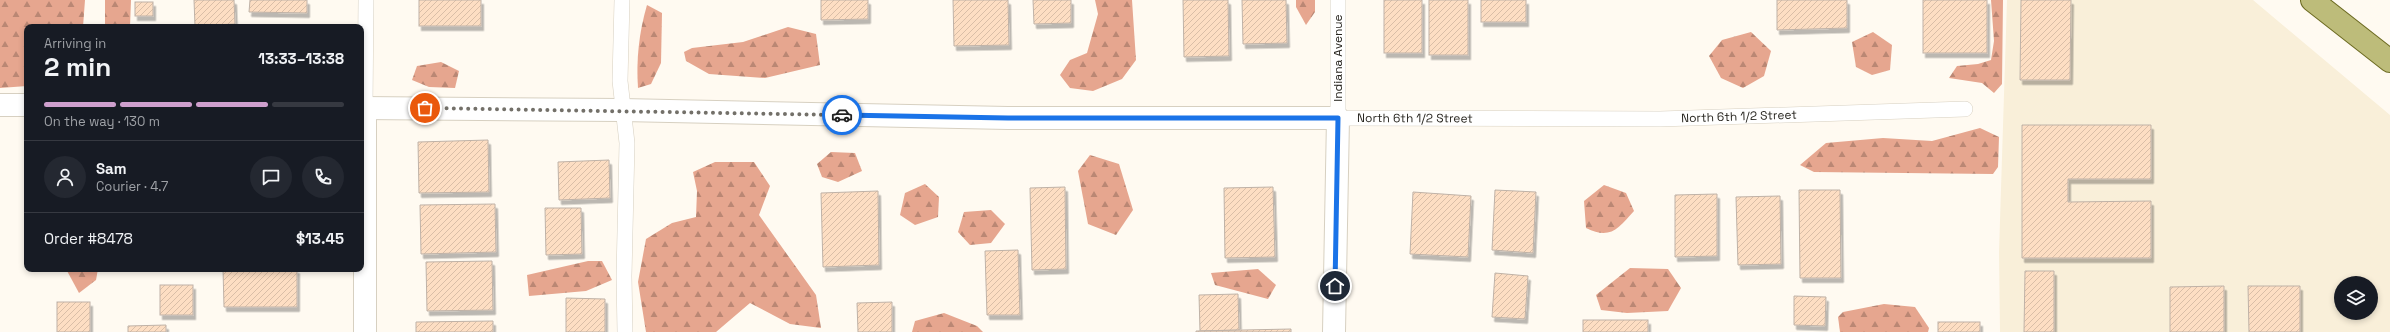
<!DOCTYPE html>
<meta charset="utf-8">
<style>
:root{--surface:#171b24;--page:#242831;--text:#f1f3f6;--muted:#9ea1a6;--line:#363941;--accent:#ce9fcd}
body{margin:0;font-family:"Space Grotesk",sans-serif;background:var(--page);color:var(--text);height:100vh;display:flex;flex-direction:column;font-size:15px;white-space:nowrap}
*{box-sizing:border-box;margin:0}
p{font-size:13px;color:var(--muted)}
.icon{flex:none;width:22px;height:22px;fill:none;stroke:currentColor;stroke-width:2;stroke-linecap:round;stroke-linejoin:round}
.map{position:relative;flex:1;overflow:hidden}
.side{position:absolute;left:24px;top:24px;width:340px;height:248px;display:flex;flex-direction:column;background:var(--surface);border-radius:8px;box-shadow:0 2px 6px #0003}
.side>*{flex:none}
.fabs{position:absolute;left:2334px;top:276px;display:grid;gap:8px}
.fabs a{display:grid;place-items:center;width:44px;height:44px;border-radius:50%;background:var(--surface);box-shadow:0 2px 6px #0003;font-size:20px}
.pin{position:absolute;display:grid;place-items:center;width:34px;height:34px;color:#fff;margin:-17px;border:2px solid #fff;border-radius:50%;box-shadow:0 1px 4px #0007}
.courier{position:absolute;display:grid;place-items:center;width:40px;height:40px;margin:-20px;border:3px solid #1a73e8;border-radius:50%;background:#fff;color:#222;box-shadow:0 1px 5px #0007}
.overview em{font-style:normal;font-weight:600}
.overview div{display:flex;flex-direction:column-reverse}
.overview{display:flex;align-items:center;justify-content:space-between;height:68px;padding:0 20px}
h1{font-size:26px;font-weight:600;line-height:30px}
.bar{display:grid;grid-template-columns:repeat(4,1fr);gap:6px 4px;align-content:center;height:48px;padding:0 20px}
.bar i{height:5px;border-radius:3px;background:var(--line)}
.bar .selected{background:var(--accent)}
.bar p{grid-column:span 4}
.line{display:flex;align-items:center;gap:10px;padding:0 20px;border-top:1px solid var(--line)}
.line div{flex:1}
.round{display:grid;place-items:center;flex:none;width:42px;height:42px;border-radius:21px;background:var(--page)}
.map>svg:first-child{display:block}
.built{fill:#f9efd9;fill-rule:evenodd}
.forest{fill:url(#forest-firs)}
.building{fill:url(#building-hatch);stroke:#bfb2a7;filter:url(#shadow)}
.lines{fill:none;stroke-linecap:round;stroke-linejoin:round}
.service-casing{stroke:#d7d0c1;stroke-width:16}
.minor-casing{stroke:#d7d0c1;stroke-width:24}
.primary-casing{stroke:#6c6a21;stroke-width:24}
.service{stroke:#fff;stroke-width:15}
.minor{stroke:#fff;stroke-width:22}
.primary{stroke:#bdbc7a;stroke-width:22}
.done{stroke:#737069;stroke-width:4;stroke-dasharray:0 7.2}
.route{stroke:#1a73e8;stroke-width:5}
.labels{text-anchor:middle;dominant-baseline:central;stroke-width:4;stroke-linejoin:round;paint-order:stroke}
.street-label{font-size:12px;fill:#282620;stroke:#fff}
</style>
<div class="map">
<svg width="2390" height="332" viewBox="0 0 2390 332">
<defs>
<pattern id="forest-firs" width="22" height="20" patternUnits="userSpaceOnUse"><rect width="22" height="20" fill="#e6a68f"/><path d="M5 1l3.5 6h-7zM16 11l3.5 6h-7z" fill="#ba8774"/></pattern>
<pattern id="building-hatch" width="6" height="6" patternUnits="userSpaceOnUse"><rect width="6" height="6" fill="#fddec3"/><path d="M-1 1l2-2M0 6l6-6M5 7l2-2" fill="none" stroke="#d9bea7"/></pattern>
<filter id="shadow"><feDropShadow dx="2.5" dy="4.5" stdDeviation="0" flood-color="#0004"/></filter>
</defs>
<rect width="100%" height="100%" fill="#fffaf1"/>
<path class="built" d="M2007 0H2253L2390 115V332H2000L1999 252ZM2341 283H2371V313H2341Z"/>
<g class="forest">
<path d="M0 0H85L83 27H27V86L0 88Z"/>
<path d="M105 0H131L130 27H105Z"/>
<path d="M1095 0H1132L1136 60 1122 79 1093 91 1070 88 1060 75 1070 60 1087 53 1098 14Z"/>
<path d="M1296 0H1315V12L1306 25 1296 7Z"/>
<path d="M1991 0H2003L2002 84 1994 93 1982 83 1949 78 1957 66 1978 64 1991 60 1994 41Z"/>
<path d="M647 5 662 13 661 63 651 84 638 88C636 60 639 32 647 5Z"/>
<path d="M788 27 816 34 820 65 765 78 709 74 686 61 684 52 692 48 743 42Z"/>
<path d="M1751 32 1771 51 1764 76 1743 88 1721 78 1709 56 1722 40Z"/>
<path d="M1873 32 1892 45 1890 70 1872 75 1856 67 1852 42Z"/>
<path d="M441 62 459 71 455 88 429 87 412 80 417 66Z"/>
<path d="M1980 128 1999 137 1998 167 1993 174 1814 172 1800 165 1826 143 1883 138 1932 141Z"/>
<path d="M831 152 855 153 862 171 838 182 822 177 817 164Z"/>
<path d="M1090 155 1119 164 1133 210 1116 235 1088 224 1078 171Z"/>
<path d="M715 162H754L770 186 759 215 816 295 821 328 790 324 750 303 716 332H646L638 282 646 239 672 223 696 217 697 191 693 172Z"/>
<path d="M925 184 939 197 938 217 915 225 900 215 905 193Z"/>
<path d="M1604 185 1626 193 1634 211C1618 229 1610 240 1586 228L1584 201Z"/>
<path d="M991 210 1005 224 991 243 970 245 958 232 964 212Z"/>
<path d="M588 261H602L612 280 586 291 529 296 527 275Z"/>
<path d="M1630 268 1668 269 1681 288 1668 311 1627 313 1601 310 1596 295Z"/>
<path d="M66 269H98L96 280 79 293Z"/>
<path d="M1258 269 1276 285 1268 299 1215 285 1211 273Z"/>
<path d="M1884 304 1915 307 1929 328 1928 332H1840L1838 317 1843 312Z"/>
<path d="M944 313 977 326 983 332H912L915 321Z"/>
</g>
<g class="building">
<path d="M194 0H234L235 24 195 26Z"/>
<path d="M250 0H307V13L249 12Z"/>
<rect x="419" y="0" width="62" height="26"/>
<path d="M821 0H868V19L821 20Z"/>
<path d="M953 0H1008L1009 45 954 46Z"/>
<path d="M1033 0H1071V23L1034 24Z"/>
<path d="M1183 0H1228L1229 56 1184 57Z"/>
<path d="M1242 0H1286L1287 43 1243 44Z"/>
<rect x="1384" y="0" width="38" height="53"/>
<rect x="1429" y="0" width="39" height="55"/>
<rect x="1481" y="0" width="45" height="22"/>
<path d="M1777 0H1847V28L1777 30Z"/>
<rect x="1923" y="0" width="64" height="53"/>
<path d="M2021 0H2071L2070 80H2020Z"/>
<rect x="135" y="2" width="18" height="14"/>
<path d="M2022 125H2151V179H2068V202L2151 201V258H2022Z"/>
<path d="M488 140 489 192 419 193 418 142Z"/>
<path d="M609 160 610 198 559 200 558 162Z"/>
<path d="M1065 187 1066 269 1032 270 1030 188Z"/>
<path d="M1273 187 1275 257 1225 258 1224 188Z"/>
<path d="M1495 190 1536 192 1533 253 1492 250Z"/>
<path d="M1799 190H1840L1841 278H1800Z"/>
<path d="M878 191 879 265 823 267 821 193Z"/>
<path d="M1413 192 1471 196 1468 257 1410 254Z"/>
<path d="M1717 194V256L1675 257V195Z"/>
<path d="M1780 196 1781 264 1738 265 1736 197Z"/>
<path d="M495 204 496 252 421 254 420 205Z"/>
<path d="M545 208H581L582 254 546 255Z"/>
<path d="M1018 250 1020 315H987L985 251Z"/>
<path d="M492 261 493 310 427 311 426 262Z"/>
<path d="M223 269H297V307H224Z"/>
<path d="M2025 271H2054V332H2024Z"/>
<path d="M1495 273 1528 276 1525 319 1492 317Z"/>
<rect x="160" y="285" width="33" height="30"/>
<path d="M2224 286V332H2170V287Z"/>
<path d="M2248 286H2300V332H2249Z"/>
<path d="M1238 294 1239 330 1200 331 1199 295Z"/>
<path d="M1794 296 1826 297 1825 326 1794 325Z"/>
<path d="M566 298 605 299V332H566Z"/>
<rect x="57" y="302" width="33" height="30"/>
<path d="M892 302V332H858L857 303Z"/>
<rect x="1583" y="320" width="65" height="12"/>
<path d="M493 321V332H416V322Z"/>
<rect x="1938" y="322" width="42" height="10"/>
<path d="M166 325V332H128V326Z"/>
<path d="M1291 329V332H1196V331Z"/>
</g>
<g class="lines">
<defs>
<g id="service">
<path d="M622 0 620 81 627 143 624 276 625 332"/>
<path id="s1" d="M1338 0V118L1660 119 1965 109"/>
<path d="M365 108 366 0"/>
</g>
<g id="minor">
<path d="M0 105H27"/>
<path d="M361 108 622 110 1008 118H1338L1334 332"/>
<path d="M365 108V332"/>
</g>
<path id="primary" d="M2312 0 2390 61"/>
</defs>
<use href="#service" class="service-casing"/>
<use href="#minor" class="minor-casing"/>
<use href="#primary" class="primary-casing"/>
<use href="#service" class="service"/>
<use href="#minor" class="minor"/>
<use href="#primary" class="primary"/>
</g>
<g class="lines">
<path class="done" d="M425 108 842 115"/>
<path class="route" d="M842 115 1008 118H1338L1335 286"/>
</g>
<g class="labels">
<g class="street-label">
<text transform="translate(1338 58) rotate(-90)">Indiana Avenue</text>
<text stroke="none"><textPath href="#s1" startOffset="519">North 6th 1/2 Street</textPath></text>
<text stroke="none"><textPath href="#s1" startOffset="195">North 6th 1/2 Street</textPath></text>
</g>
</g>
</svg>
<div class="fabs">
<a><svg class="icon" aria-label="layers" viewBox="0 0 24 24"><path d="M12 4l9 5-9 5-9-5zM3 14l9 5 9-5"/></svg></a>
</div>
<div class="pin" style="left:425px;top:108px;background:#ea580c"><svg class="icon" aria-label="bag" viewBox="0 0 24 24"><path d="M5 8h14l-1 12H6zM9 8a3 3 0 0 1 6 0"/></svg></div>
<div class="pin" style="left:1335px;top:286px;background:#1f2937"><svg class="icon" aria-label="home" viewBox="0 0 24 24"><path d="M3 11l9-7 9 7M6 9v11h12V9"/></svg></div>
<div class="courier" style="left:842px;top:115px"><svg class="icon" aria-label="car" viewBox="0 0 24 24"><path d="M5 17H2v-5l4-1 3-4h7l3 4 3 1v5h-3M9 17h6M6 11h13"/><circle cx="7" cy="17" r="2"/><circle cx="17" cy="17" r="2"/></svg></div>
<section class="side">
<div class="overview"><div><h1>2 min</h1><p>Arriving in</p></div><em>13:33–13:38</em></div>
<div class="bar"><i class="selected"></i><i class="selected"></i><i class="selected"></i><i></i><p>On the way · 130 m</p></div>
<div class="line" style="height:72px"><a class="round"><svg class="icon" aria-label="person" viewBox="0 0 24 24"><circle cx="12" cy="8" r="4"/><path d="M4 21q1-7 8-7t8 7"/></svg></a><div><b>Sam</b><p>Courier · 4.7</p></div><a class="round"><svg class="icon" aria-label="chat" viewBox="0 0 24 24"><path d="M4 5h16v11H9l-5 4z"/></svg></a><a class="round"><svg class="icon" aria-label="phone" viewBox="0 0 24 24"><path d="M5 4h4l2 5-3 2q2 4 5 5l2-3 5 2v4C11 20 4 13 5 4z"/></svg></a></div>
<div class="line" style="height:52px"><div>Order #8478</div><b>$13.45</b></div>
</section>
</div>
